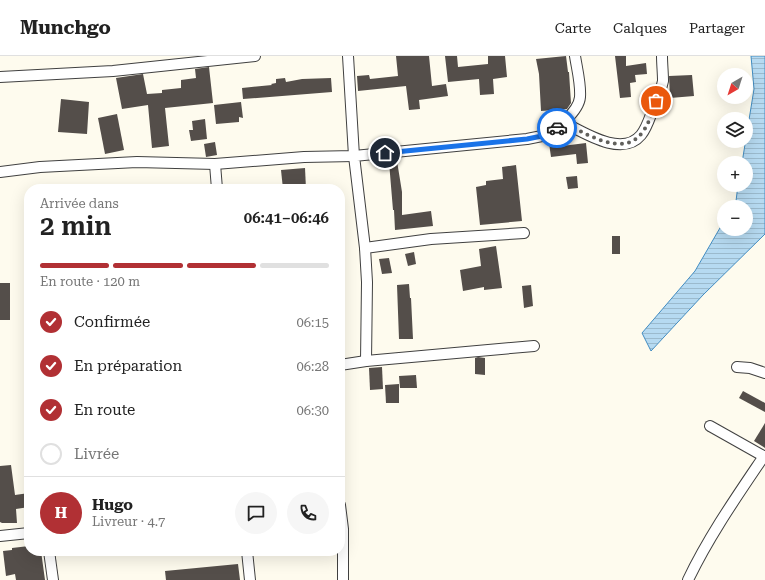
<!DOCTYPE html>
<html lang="fr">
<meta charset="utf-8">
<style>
:root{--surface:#fff;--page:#f6f6f6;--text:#222;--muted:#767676;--line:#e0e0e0;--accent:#b13034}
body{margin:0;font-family:"Roboto Serif",serif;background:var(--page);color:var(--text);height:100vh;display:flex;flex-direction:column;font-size:15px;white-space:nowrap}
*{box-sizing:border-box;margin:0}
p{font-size:13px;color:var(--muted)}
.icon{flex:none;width:22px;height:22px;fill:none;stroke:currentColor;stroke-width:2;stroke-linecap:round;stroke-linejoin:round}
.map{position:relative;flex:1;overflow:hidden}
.sheet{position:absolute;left:24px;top:128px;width:321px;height:372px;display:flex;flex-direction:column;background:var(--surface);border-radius:16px;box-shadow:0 4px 16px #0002}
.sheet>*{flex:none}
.needle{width:26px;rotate:219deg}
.controls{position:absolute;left:717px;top:12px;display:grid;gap:8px}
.controls a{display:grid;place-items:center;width:36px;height:36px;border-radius:50%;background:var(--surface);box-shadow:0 4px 16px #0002;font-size:20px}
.pin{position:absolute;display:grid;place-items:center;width:34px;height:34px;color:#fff;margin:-17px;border:2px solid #fff;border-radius:50%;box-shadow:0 1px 4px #0007}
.courier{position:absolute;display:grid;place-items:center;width:40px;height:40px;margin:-20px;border:3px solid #1a73e8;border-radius:50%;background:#fff;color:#222;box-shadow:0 1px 5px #0007}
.summary em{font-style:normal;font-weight:600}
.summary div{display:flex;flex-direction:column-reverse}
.summary{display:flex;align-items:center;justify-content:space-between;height:68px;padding:0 16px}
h1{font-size:26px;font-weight:600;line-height:30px}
.bar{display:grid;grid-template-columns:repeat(4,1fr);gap:6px 4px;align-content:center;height:48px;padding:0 16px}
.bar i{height:5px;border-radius:3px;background:var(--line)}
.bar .active{background:var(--accent)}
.bar p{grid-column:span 4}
.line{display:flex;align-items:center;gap:10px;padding:0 16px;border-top:1px solid var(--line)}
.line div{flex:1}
.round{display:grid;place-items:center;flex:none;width:42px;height:42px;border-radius:21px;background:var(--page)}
ol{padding:0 16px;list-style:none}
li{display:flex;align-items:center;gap:12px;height:44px}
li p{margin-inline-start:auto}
li .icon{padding:4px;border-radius:50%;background:var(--accent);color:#fff;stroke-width:4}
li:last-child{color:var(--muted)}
li i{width:22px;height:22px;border:2px solid var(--line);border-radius:50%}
header{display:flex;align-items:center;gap:24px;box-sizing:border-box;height:56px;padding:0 20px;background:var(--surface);border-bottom:1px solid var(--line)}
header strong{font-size:19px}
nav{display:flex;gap:22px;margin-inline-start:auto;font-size:14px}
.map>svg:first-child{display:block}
.water{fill:url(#water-rules);stroke:#438dc2}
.building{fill:#544e4a}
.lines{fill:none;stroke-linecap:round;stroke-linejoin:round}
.street-casing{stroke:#404040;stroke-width:12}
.street{stroke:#fff;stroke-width:10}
.done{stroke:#61605c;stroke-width:4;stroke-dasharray:0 7.2}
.route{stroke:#1a73e8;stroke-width:5}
</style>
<header>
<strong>Munchgo</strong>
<nav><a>Carte</a><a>Calques</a><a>Partager</a></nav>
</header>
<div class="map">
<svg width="765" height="524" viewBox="0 0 765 524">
<defs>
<pattern id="water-rules" width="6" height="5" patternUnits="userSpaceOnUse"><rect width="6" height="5" fill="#b6daf1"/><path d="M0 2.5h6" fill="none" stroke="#9bbacd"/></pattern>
</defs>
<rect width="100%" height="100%" fill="#fefbee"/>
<path class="water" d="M751 0H765V178L703 239 651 295 642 277 695 215 724 165V173H746V151H732L736 145 738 129H746V107H742L754 33Z"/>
<g class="building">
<path d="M396 0H429L432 30 446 28 448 40 419 44 420 53 409 54 406 30 358 35 357 20 369 19 370 23 398 20Z"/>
<path d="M445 0H457L458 11 488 8V0H505L507 21 493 23 494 38 480 39 479 23 448 26Z"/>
<path d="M566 0 568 16H569L571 47 567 53 541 55 539 18 536 3Z"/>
<path d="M615 0H626V10L646 7 647 18 635 19 636 26 630 27 631 41 620 42Z"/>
<path d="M209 11 213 47 165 52 169 90 152 92 148 49 122 53 116 22 143 18 147 38 162 37V34L181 32V24L196 22 195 13Z"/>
<path d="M692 19 694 40 670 42 669 20Z"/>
<path d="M285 22 286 26 302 23 331 22 332 36 243 43 242 32 272 29 271 28 276 27V23Z"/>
<path d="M61 43 89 46 87 78 58 76Z"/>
<path d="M241 46 243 62 239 61V66L216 68 214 49Z"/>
<path d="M117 58 124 94 105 98 98 62Z"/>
<path d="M205 63 207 83 191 85 189 74H193L192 65Z"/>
<path d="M215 86 217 99 206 101 204 88Z"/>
<path d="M562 86V90L586 87 588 107 577 108 576 98 551 101 549 87Z"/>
<path d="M397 105 402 136V159L431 155 433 170 395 174 394 154H393L389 106Z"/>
<path d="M516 109 522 165 480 169 476 131 486 129V125L503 123 502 111Z"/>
<path d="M305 112 306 133H283L281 114Z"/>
<path d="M577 120 578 132 568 133 566 121Z"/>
<rect x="612" y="180" width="8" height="18"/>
<path d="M496 190 502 232 484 234V231L463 235 460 214 481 210 479 193Z"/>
<path d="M414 196 416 208 408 210 405 198Z"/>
<path d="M389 202 392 217 382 218 379 203Z"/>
<rect x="0" y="227" width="10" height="37"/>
<path d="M409 228 410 242H411L413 283H399L397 229Z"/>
<path d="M531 229 533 250 524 252 522 230Z"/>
<path d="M478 301 485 302V319L475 318V302Z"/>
<path d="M382 311 383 333 370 334 369 312Z"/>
<path d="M416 319 417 332H400L399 320Z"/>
<path d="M399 328V347H386L385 329Z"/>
<path d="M743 335 765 347V356L739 342Z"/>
<path d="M765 367V392L754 385Z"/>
<path d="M11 409 15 439 29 437V451L16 453 17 467H2L0 466V410Z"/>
<path d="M29 490V495H41L45 524H16L15 518 6 520 3 495 12 494V492Z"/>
<path d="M238 508 240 524H166L165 515Z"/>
</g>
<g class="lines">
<defs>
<g id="street">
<path d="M0 21 113 15 255 0"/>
<path d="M563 66C583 76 622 102 641 79 646 73 649 64 652 56 656 46 661 35 663 25 663 17 662 8 662 0"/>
<path d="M215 108 217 133"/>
<path d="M0 116 40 111 137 106 215 108 304 101 354 100 348 0"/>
<path d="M365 192 354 100 527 83C532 82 537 81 542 80 555 76 579 55 580 41 581 28 577 13 575 0"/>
<path d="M366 305 367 226 365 192 431 183 524 177"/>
<path d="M340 309 366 305 534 290"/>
<path d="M737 311 750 312 765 317"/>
<path d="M710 370 765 401"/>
<path d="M340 449 343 473V524"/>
<path d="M0 480 29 477"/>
<path d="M49 495 53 524"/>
<path d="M247 495 250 524"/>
<path d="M688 524C709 480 737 440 764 400"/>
</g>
</defs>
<use href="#street" class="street-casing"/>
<use href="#street" class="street"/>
</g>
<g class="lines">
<path class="done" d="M557 72 563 66C583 76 622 102 641 78 649 69 652 56 656 45"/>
<path class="route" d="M385 97 527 83 542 80 557 72"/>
</g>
</svg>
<div class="controls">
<a><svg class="needle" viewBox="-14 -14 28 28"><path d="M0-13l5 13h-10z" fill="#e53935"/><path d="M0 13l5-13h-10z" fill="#767676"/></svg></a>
<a><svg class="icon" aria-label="layers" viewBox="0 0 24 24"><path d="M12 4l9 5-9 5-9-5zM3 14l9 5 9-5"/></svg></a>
<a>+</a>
<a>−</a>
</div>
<div class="pin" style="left:656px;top:45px;background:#ea580c"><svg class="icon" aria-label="bag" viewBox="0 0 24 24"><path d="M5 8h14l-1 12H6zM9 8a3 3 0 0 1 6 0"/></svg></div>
<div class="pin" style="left:385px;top:97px;background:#1f2937"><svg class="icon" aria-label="home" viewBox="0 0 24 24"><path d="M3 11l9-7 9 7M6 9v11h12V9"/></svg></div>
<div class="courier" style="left:557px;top:72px"><svg class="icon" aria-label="car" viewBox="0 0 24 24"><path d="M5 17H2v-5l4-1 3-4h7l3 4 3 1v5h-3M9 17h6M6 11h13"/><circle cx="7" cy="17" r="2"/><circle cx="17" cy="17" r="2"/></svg></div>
<section class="sheet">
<div class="summary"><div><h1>2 min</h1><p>Arrivée dans</p></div><em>06:41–06:46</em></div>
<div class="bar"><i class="active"></i><i class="active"></i><i class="active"></i><i></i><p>En route · 120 m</p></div>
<ol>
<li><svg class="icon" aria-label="check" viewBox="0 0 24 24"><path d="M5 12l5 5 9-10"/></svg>Confirmée<p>06:15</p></li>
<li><svg class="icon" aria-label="check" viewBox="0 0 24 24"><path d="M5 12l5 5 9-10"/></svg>En préparation<p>06:28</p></li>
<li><svg class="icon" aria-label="check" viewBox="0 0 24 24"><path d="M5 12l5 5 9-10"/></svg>En route<p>06:30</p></li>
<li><i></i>Livrée</li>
</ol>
<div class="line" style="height:72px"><b class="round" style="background:var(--accent);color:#fff">H</b><div><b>Hugo</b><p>Livreur · 4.7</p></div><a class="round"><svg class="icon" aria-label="chat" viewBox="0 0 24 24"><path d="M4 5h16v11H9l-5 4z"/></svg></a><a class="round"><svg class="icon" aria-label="phone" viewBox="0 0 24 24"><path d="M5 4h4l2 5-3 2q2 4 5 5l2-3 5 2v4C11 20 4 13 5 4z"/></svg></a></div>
</section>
</div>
